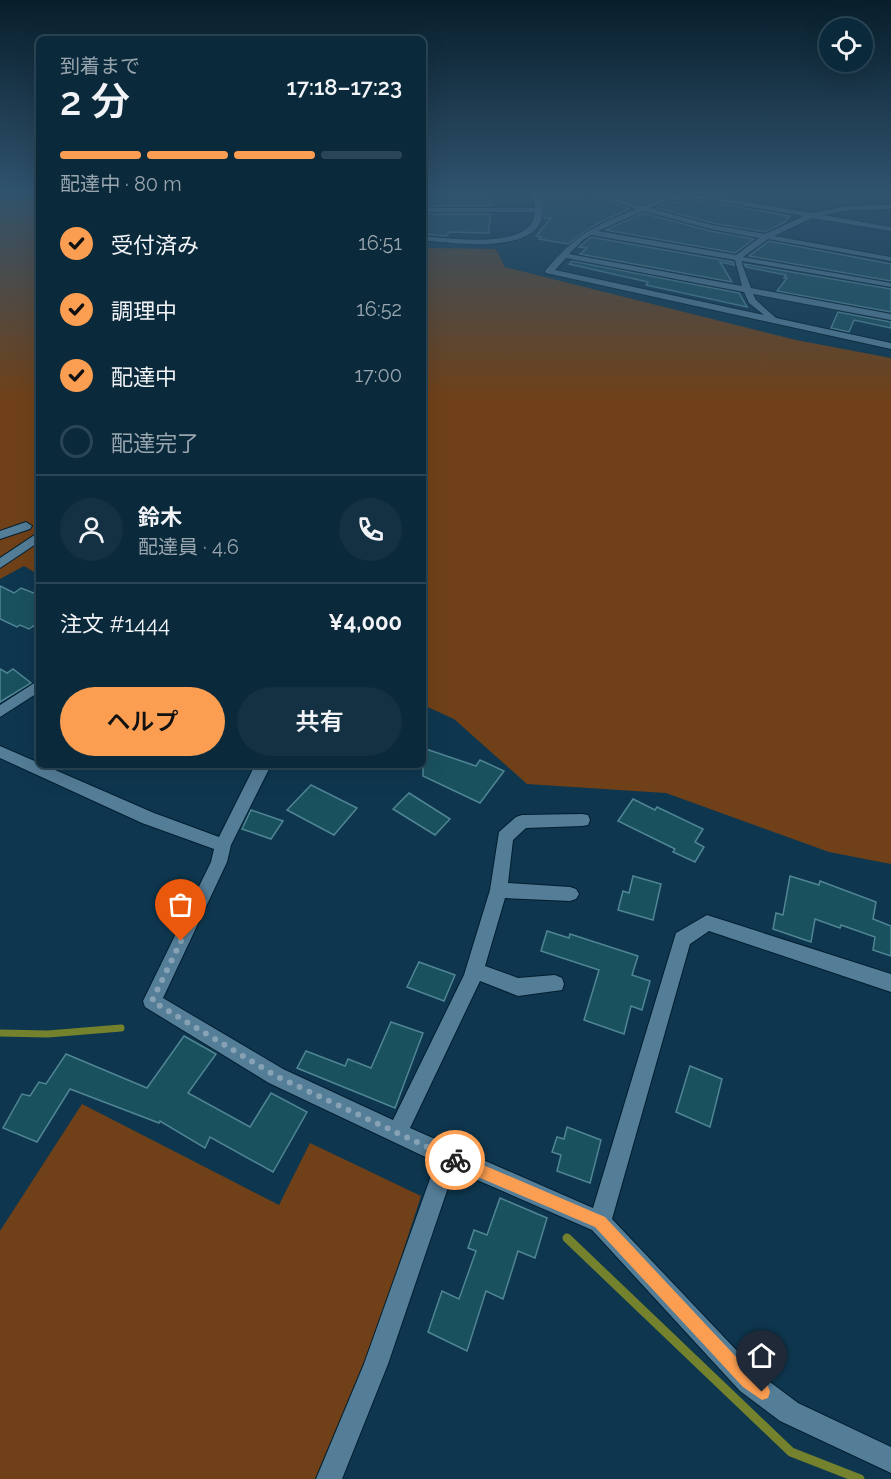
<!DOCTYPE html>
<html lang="ja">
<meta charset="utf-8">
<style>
:root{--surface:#0a293b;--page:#133142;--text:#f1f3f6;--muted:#99a6af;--line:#2a4555;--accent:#fb9e51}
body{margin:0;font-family:Raleway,"Noto Sans JP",sans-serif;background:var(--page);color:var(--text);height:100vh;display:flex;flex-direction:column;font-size:22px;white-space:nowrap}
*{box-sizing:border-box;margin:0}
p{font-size:20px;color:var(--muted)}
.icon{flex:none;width:33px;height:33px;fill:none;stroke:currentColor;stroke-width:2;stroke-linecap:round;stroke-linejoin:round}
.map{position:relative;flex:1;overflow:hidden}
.sheet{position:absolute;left:36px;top:36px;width:390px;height:732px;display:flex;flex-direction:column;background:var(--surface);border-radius:9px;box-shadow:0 6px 24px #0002,0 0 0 2px var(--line)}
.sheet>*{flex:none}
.fabs{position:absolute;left:819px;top:18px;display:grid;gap:12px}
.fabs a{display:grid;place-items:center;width:54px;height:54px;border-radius:50%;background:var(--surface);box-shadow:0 6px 24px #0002,0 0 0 2px var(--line);font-size:30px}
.pin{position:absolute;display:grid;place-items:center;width:51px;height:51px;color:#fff;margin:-62px -26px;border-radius:50% 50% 50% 0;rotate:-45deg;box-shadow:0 0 6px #0007}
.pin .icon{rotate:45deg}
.courier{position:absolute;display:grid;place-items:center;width:60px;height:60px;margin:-30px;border:4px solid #fb9e51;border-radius:50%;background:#fff;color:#222;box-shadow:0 2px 8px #0007}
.head em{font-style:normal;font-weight:600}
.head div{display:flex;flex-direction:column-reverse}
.head{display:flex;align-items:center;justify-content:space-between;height:102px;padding:0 24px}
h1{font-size:39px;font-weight:600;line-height:45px}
.bar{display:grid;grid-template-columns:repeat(4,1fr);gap:9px 6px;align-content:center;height:72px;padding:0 24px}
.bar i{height:8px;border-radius:4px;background:var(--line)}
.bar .current{background:var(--accent)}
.bar p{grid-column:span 4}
.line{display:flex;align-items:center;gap:15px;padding:0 24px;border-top:2px solid var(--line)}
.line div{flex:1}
.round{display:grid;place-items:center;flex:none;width:63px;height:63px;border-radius:32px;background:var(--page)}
ol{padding:0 24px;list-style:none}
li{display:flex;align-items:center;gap:18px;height:66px}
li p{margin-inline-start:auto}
li .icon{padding:6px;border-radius:50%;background:var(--accent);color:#111;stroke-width:4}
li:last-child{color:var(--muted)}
li i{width:33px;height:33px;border:3px solid var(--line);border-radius:50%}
.action{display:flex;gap:12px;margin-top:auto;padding:12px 24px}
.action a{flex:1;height:69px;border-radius:36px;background:var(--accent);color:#111;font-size:24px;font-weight:600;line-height:69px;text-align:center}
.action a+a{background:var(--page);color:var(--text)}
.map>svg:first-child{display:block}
.green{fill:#704118}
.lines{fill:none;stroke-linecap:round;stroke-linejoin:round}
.stream-far1{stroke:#74822d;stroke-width:7}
.stream{stroke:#74822d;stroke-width:9}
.building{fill:#1a515f;stroke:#508594;stroke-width:1.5}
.minor-casing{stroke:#001e2f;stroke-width:2}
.minor{fill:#547d97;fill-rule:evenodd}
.route{fill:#fb9e51}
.done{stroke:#86a2b4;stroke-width:6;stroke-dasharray:0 10.8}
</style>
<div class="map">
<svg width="891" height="1479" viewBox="0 0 891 1479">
<rect width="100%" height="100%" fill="#0e374f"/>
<g class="green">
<path d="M0 194H39V575L24 566 0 579Z"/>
<path d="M423 248 496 249 505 267 796 340 891 358V864L829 852 666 793 527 784 454 719 423 705Z"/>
<path d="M82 1104 279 1205 310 1143 421 1196 371 1350 315 1479H0V1231Z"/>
</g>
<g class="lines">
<path class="stream-far1" d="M0 1033 48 1034 121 1028"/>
<path class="stream" d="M567 1238 791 1452 860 1479"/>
</g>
<g class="building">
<path d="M427 194H465L466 198 490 199V206H426Z"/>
<path d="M553 194H586L629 209 595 225 568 244 539 239 541 237 536 236 551 218H544L542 199H548Z"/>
<path d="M606 194H668L642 204Z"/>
<path d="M704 201 790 216 785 222 765 232 712 223 657 208 669 202Z"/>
<path d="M643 213 710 231 754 239 735 253 606 230Z"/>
<path d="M426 214H490L489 233 450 232 446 236 425 234Z"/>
<path d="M591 237 733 262 734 265 720 262 732 282 580 254 587 248 579 247Z"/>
<path d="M769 241 891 264V281L749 256Z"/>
<path d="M572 261 739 293 747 307 646 285 648 282 569 264Z"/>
<path d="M744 264 891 289V312L777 291 787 278H784L786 275 746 267Z"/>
<path d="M838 312 891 322V328L854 320 849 332 831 328Z"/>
<path d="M0 586 14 593 21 588 39 595V622L29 629 20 625 17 627 0 619Z"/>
<path d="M0 669 7 673 13 669 31 683 0 702Z"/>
<path d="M423 748 476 766 480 760 504 771 480 803 423 776Z"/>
<path d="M311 785 357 808 334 835 287 810Z"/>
<path d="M409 793 450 819 435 835 393 809Z"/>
<path d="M633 799 655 810 657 807 703 829 695 842 704 847 695 862 673 852 675 849 669 846 618 821Z"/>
<path d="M251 810 283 821 271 839 242 829Z"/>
<path d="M633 876 661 884 653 920 618 910 623 891 629 893Z"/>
<path d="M790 876 819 885 820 881 876 902 873 919 891 926V956L873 950 875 937 841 925 840 928 815 919 811 942 773 929 776 913 783 915Z"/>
<path d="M547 931 569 938 570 934 638 956 632 975 650 981 642 1010 631 1006 624 1034 584 1020 599 970 541 951Z"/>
<path d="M419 962 455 975 444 1001 407 987Z"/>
<path d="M391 1022 423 1033 395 1108 297 1068 306 1051 345 1066 348 1059 371 1068Z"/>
<path d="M184 1036 216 1054 188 1093 250 1127 271 1093 307 1112 273 1172 210 1137 205 1148 160 1121 159 1123 70 1089 37 1142 3 1128 22 1094 30 1096 39 1082 46 1084 66 1054 147 1088Z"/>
<path d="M690 1066 722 1079 710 1127 676 1112Z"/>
<path d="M567 1127 601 1140 590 1183 557 1171 561 1155 552 1152 557 1137 564 1139Z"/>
<path d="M500 1198 547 1218 535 1258 518 1251 503 1299 486 1291 467 1351 428 1332 442 1291 459 1299 476 1251 468 1248 474 1230 487 1235Z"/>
</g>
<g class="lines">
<defs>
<g id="minor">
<path d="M533 194H539C541 203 544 213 541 221 527 254 451 243 423 240V236C449 238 533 251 535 212H423V208H535Z"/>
<path d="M588 194H598L642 206 668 196 704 195 811 213 849 206 891 205V209L849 210 823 215 891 227V231L812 218 774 236 891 257V261L768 239 743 257 891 283V287L742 261V264L751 288 891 314V320L753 294 756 300 776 318 891 343V349L546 273 545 271C574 236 593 226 636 209ZM704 199 804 216 765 234 712 225 650 208 669 200ZM643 211 711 229 759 238 736 255 598 231ZM591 235 735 260 742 286 569 254 583 240ZM566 258 744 292 749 303 764 315 555 270Z"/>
<path d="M26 522 32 526 30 529 0 539V531Z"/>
<path d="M39 532V542L0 568V558Z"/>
<path d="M39 680V692L0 717V705Z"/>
<path d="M0 746 154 813 219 837 255 765H271L231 845 227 862 163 998 283 1069 393 1120 464 975 490 890 499 832 516 817 522 815 582 814 588 815 590 820 588 825 582 826 526 828 513 840 508 883 570 887 576 889 579 894 576 899 570 901 505 898 485 966 518 978 555 975 562 978 564 984 562 990 518 996 480 981 410 1128 593 1208 676 933 707 915 891 974V992L709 931 690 944 612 1219 758 1373 798 1403 891 1447V1473L780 1421 740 1391 592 1230 454 1170 388 1364 342 1479H316L364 1364 436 1162 269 1083 145 1007 143 1001 211 862 214 849 142 823 0 758Z"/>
</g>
</defs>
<use href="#minor" class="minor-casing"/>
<use href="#minor" class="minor"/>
</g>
<linearGradient id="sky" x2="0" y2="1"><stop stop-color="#081e2b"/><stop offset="0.48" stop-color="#30536e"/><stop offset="1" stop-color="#30536e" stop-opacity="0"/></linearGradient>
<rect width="891" height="401" fill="url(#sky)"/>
<path class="route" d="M455 1153 605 1217 754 1376 768 1386 770 1392 768 1398 762 1400 743 1387 595 1227 450 1165 448 1160 450 1155Z"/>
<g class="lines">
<path class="done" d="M181 941 152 1001 276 1076 455 1160"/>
</g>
</svg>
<div class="fabs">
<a><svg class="icon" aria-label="locate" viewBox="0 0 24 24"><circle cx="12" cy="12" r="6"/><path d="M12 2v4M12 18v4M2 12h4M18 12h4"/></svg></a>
</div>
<div class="pin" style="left:181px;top:941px;background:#ea580c"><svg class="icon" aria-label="bag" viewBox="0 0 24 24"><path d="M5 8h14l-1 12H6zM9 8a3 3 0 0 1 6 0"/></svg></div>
<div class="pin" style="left:762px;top:1392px;background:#1f2937"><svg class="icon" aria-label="home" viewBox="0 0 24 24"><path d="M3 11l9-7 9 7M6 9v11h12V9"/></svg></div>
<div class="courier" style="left:455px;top:1160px"><svg class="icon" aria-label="bike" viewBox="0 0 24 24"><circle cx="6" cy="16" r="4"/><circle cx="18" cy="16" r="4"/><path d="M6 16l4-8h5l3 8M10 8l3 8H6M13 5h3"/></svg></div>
<section class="sheet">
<div class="head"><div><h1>2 分</h1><p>到着まで</p></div><em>17:18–17:23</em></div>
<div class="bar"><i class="current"></i><i class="current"></i><i class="current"></i><i></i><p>配達中 · 80 m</p></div>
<ol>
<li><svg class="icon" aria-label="check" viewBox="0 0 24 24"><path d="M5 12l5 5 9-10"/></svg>受付済み<p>16:51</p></li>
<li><svg class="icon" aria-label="check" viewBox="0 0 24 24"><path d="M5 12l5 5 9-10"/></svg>調理中<p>16:52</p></li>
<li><svg class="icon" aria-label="check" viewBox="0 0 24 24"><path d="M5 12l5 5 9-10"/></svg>配達中<p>17:00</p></li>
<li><i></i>配達完了</li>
</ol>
<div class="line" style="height:108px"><a class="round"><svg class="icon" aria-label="person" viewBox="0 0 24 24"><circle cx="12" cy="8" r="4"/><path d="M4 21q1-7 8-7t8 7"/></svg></a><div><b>鈴木</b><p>配達員 · 4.6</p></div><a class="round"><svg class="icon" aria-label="phone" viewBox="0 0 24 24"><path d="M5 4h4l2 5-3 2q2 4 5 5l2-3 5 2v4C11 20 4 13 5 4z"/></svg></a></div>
<div class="line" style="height:78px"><div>注文 #1444</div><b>¥4,000</b></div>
<div class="action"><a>ヘルプ</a><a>共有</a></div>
</section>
</div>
